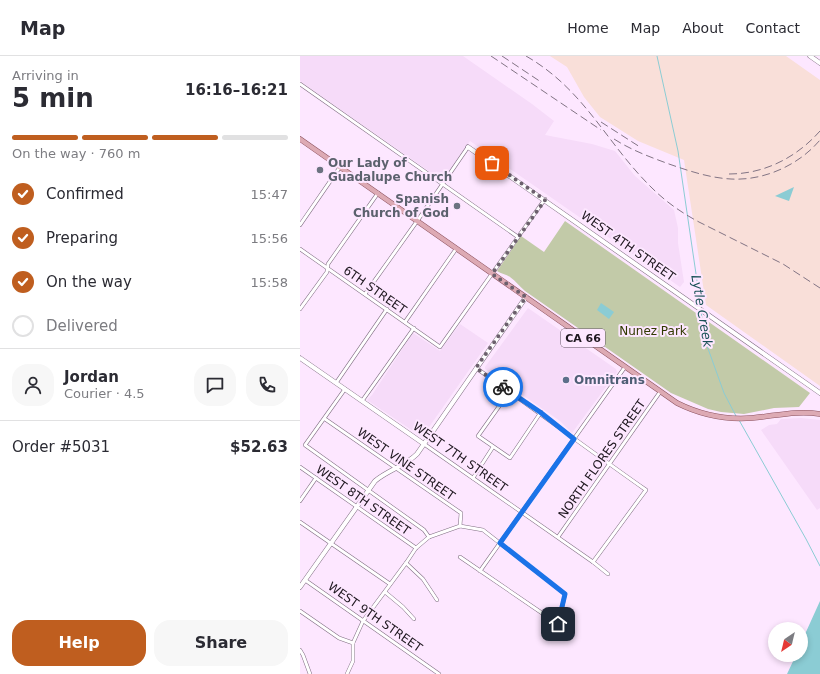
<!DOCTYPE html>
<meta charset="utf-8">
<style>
:root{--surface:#fff;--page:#f7f7f7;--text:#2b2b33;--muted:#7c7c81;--line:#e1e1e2;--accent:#bf5e1f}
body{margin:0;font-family:"DejaVu Sans",sans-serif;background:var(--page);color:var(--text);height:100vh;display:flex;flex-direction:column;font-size:15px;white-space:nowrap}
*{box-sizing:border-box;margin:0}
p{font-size:13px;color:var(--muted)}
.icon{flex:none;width:22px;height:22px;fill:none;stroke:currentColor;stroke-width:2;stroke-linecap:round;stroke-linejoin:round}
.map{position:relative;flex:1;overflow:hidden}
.side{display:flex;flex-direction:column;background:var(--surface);width:300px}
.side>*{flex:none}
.needle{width:26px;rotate:215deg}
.fabs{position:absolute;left:468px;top:566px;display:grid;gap:8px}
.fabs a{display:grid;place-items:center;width:40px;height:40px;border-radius:50%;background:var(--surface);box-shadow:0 2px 6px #0003;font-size:20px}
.pin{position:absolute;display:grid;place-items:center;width:34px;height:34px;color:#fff;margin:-17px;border-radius:8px;box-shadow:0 2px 6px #0006}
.courier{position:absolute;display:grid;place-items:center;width:40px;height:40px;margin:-20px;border:3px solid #1a73e8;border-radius:50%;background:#fff;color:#222;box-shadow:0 1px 5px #0007}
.headline em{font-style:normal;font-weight:700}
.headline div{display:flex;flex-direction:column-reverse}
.headline{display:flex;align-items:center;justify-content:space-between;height:68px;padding:0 12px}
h1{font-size:26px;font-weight:700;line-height:30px}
.bar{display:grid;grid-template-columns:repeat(4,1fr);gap:6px 4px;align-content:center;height:48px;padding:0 12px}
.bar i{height:5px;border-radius:3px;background:var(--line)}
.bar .current{background:var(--accent)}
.bar p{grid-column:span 4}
.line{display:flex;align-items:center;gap:10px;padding:0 12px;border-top:1px solid var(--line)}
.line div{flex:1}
.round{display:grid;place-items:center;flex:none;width:42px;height:42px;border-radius:16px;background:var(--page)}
ol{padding:0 12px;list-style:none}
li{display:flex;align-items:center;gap:12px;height:44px}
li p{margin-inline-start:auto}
li .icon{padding:4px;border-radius:50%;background:var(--accent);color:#fff;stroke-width:4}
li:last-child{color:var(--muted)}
li i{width:22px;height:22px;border:2px solid var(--line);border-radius:50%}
.primary-button{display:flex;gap:8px;margin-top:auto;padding:8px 12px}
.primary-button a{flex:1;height:46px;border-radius:16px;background:var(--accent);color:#fff;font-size:16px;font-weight:700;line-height:46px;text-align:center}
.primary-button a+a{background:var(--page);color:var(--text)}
header{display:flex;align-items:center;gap:24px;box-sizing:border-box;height:56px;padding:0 20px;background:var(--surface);border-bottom:1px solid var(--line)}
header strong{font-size:19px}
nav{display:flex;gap:22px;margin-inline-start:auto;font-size:14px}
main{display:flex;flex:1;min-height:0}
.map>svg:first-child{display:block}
.built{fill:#f6dbf9}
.industrial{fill:#f9dfd9}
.green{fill:#c2caa8}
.water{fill:#8bccd4}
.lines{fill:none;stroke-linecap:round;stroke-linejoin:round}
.stream{stroke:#8bccd4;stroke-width:1}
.street-casing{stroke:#816e83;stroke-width:4}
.secondary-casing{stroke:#816e83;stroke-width:5}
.primary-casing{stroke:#8c525f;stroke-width:5.5}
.street{stroke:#fff;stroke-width:3}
.secondary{stroke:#fff;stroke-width:4}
.primary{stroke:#ddaab4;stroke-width:4.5}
.rail{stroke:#827484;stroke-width:1;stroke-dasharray:8 4;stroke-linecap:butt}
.done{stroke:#6c606d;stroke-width:4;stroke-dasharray:0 7.2}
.route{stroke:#1a73e8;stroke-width:5}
.worship-dot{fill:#6b7280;stroke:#fde7ff;stroke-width:1.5}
.service-dot{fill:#5c6f8a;stroke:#fde7ff;stroke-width:1.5}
.labels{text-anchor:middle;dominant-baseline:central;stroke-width:4;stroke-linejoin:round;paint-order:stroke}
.shield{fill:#fde7ff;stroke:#615562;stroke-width:1}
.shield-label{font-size:11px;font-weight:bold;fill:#1e171f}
.worship-label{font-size:12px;font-weight:bold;fill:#5b616d;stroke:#fde7ff;text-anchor:start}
.street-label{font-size:12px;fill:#1e171f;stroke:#fde7ff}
.park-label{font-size:12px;fill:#313900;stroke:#fde7ff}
.service-label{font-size:12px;font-weight:bold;fill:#4e5e75;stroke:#fde7ff;text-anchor:start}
.water-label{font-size:13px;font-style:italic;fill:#195157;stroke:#fde7ff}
</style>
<header>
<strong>Map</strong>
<nav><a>Home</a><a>Map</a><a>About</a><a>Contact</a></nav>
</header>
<main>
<section class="side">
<div class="headline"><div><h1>5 min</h1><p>Arriving in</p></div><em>16:16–16:21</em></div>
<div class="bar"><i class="current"></i><i class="current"></i><i class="current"></i><i></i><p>On the way · 760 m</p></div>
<ol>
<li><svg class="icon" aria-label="check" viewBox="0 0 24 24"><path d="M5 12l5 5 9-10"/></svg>Confirmed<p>15:47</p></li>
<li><svg class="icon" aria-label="check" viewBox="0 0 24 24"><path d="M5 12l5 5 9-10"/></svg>Preparing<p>15:56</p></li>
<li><svg class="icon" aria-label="check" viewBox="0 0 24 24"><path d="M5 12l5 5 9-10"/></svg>On the way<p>15:58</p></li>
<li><i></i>Delivered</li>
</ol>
<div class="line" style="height:72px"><a class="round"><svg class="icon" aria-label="person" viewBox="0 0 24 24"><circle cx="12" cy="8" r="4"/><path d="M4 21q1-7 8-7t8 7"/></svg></a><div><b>Jordan</b><p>Courier · 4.5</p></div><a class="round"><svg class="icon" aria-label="chat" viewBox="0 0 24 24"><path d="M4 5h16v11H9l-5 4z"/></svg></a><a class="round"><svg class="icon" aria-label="phone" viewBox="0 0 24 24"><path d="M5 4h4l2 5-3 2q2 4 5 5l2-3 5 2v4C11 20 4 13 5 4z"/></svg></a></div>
<div class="line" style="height:52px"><div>Order #5031</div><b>$52.63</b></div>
<div class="primary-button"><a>Help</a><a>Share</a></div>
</section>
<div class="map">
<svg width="520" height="618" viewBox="0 0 520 618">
<rect width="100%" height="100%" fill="#fde7ff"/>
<g class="built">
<path d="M0 0H163L232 48 254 65 245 79 292 88 315 95 335 120 374 154 378 172V187L384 226 380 231 170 85 143 125 0 25Z"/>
<path d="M228 252 316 313 317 316 272 377 260 365 185 313V311Z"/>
<path d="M160 268 188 287 122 381 67 344 72 339 113 277 140 295Z"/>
<path d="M501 362 520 364V452L517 454 461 374 469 369 477 368 481 363Z"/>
</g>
<path class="industrial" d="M250 0H486L520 24V330L406 249 384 104 338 85 300 61 284 41 267 11Z"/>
<path class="green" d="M265 165 510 337 499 351 474 352 444 358 421 356 408 353 371 337 225 235C219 230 216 225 210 221 206 218 201 218 197 215L221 180 244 196Z"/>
<g class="water">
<path d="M494 131 489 145 475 140Z"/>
<path d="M301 247 314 256 309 263 297 254Z"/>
<path d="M520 545V618H487L496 599H501V587Z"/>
</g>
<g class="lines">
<g class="stream">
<path d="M357 0 378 95 401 252"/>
<path d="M401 256 406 287 424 337 436 360"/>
<path d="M439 364 506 483 520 510"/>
</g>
<defs>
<g id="street">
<path d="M0 28 218 181"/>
<path d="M0 169 40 111"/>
<path d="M0 193 140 291 245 143"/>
<path d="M65 238 120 161 168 91"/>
<path d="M0 253 27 216 28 208 78 137"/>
<path d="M105 266 156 193"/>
<path d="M176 312C233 352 289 394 346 434L293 506"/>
<path d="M36 327 87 253"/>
<path d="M45 333 5 389 124 474 129 481"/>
<path d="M210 335 178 380 210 402 241 356"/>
<path d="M62 345 114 272"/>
<path d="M25 363 161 457 160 470"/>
<path d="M124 388 293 506 308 518"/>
<path d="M0 411 116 492"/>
<path d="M173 422 193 391"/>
<path d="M0 445 16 422"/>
<path d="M0 466 90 528"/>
<path d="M258 481 360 336"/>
<path d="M160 501 258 568"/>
<path d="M106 507 123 523 137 544"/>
<path d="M180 515 325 311"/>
<path d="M5 524 139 618"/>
<path d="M85 536 103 551 114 563"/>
<path d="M0 555 39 582 53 587"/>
<path d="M0 594 3 599 10 618"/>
<path d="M47 618 53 605V587L63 565 106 507 116 492 129 481 160 470 183 474 265 538 256 578"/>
</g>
<g id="secondary">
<path d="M510 0 520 7"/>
<path d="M168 91 520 337"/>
<path d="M0 302 124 388"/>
<path d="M0 531 75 425C88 414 105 410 117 398L226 241"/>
</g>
<path id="primary" d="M0 83 377 347C401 359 426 364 452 362 475 360 497 354 520 358"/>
</defs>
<use href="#street" class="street-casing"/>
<use href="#secondary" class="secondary-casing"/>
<use href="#primary" class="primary-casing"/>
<use href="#street" class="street"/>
<use href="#secondary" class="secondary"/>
<use href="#primary" class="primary"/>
<g class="rail">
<path d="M191 0 301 74"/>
<path d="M202 0 241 26"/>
<path d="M226 0C285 34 306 87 352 132 366 146 382 157 399 166L483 208 520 232"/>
<path d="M301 66 340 91"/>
<path d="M314 83C331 94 350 101 369 108 389 115 410 122 431 123 464 125 499 109 520 84"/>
<path d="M429 118C465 118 497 101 520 75"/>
</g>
</g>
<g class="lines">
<path class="done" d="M192 107 245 144 192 218 226 241 176 312 203 331"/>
<path class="route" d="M203 331 240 356 274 383 200 487 265 538 258 568"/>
</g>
<g class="worship-dot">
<circle cx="20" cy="114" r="4"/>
<circle cx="157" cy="150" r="4"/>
</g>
<circle class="service-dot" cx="266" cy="324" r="4"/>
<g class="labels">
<rect class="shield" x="261" y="273" width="44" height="18" rx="3"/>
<g class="shield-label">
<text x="283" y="282">CA 66</text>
</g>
<g class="worship-label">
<text x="28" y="107">Our Lady of<tspan x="28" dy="14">Guadalupe Church</tspan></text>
<text x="149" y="143" text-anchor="end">Spanish<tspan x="149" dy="14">Church of God</tspan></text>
</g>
<g class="street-label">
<text transform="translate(328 190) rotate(35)">WEST 4TH STREET</text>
<text transform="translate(75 234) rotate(35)">6TH STREET</text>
<text transform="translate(160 401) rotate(35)">WEST 7TH STREET</text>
<text transform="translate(302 403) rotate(-55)">NORTH FLORES STREET</text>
<text transform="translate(106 408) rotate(35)">WEST VINE STREET</text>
<text transform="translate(63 444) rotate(35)">WEST 8TH STREET</text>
<text transform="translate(75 561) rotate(35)">WEST 9TH STREET</text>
</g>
<g class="park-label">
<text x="353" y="275">Nunez Park</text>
</g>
<g class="service-label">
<text x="274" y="324">Omnitrans</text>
</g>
<g class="water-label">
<text transform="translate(402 255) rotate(80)">Lytle Creek</text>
</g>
</g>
</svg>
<div class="fabs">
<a><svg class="needle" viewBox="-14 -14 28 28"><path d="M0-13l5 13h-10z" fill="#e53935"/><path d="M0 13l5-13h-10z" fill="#7c7c81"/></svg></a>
</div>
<div class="pin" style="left:192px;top:107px;background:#ea580c"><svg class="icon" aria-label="bag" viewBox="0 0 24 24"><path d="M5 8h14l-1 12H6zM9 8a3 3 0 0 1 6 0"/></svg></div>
<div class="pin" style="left:258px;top:568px;background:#1f2937"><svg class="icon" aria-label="home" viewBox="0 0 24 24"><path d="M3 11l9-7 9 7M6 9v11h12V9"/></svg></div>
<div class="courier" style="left:203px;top:331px"><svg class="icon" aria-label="bike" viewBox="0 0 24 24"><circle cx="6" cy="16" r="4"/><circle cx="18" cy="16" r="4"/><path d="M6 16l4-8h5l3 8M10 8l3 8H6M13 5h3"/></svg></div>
</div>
</main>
